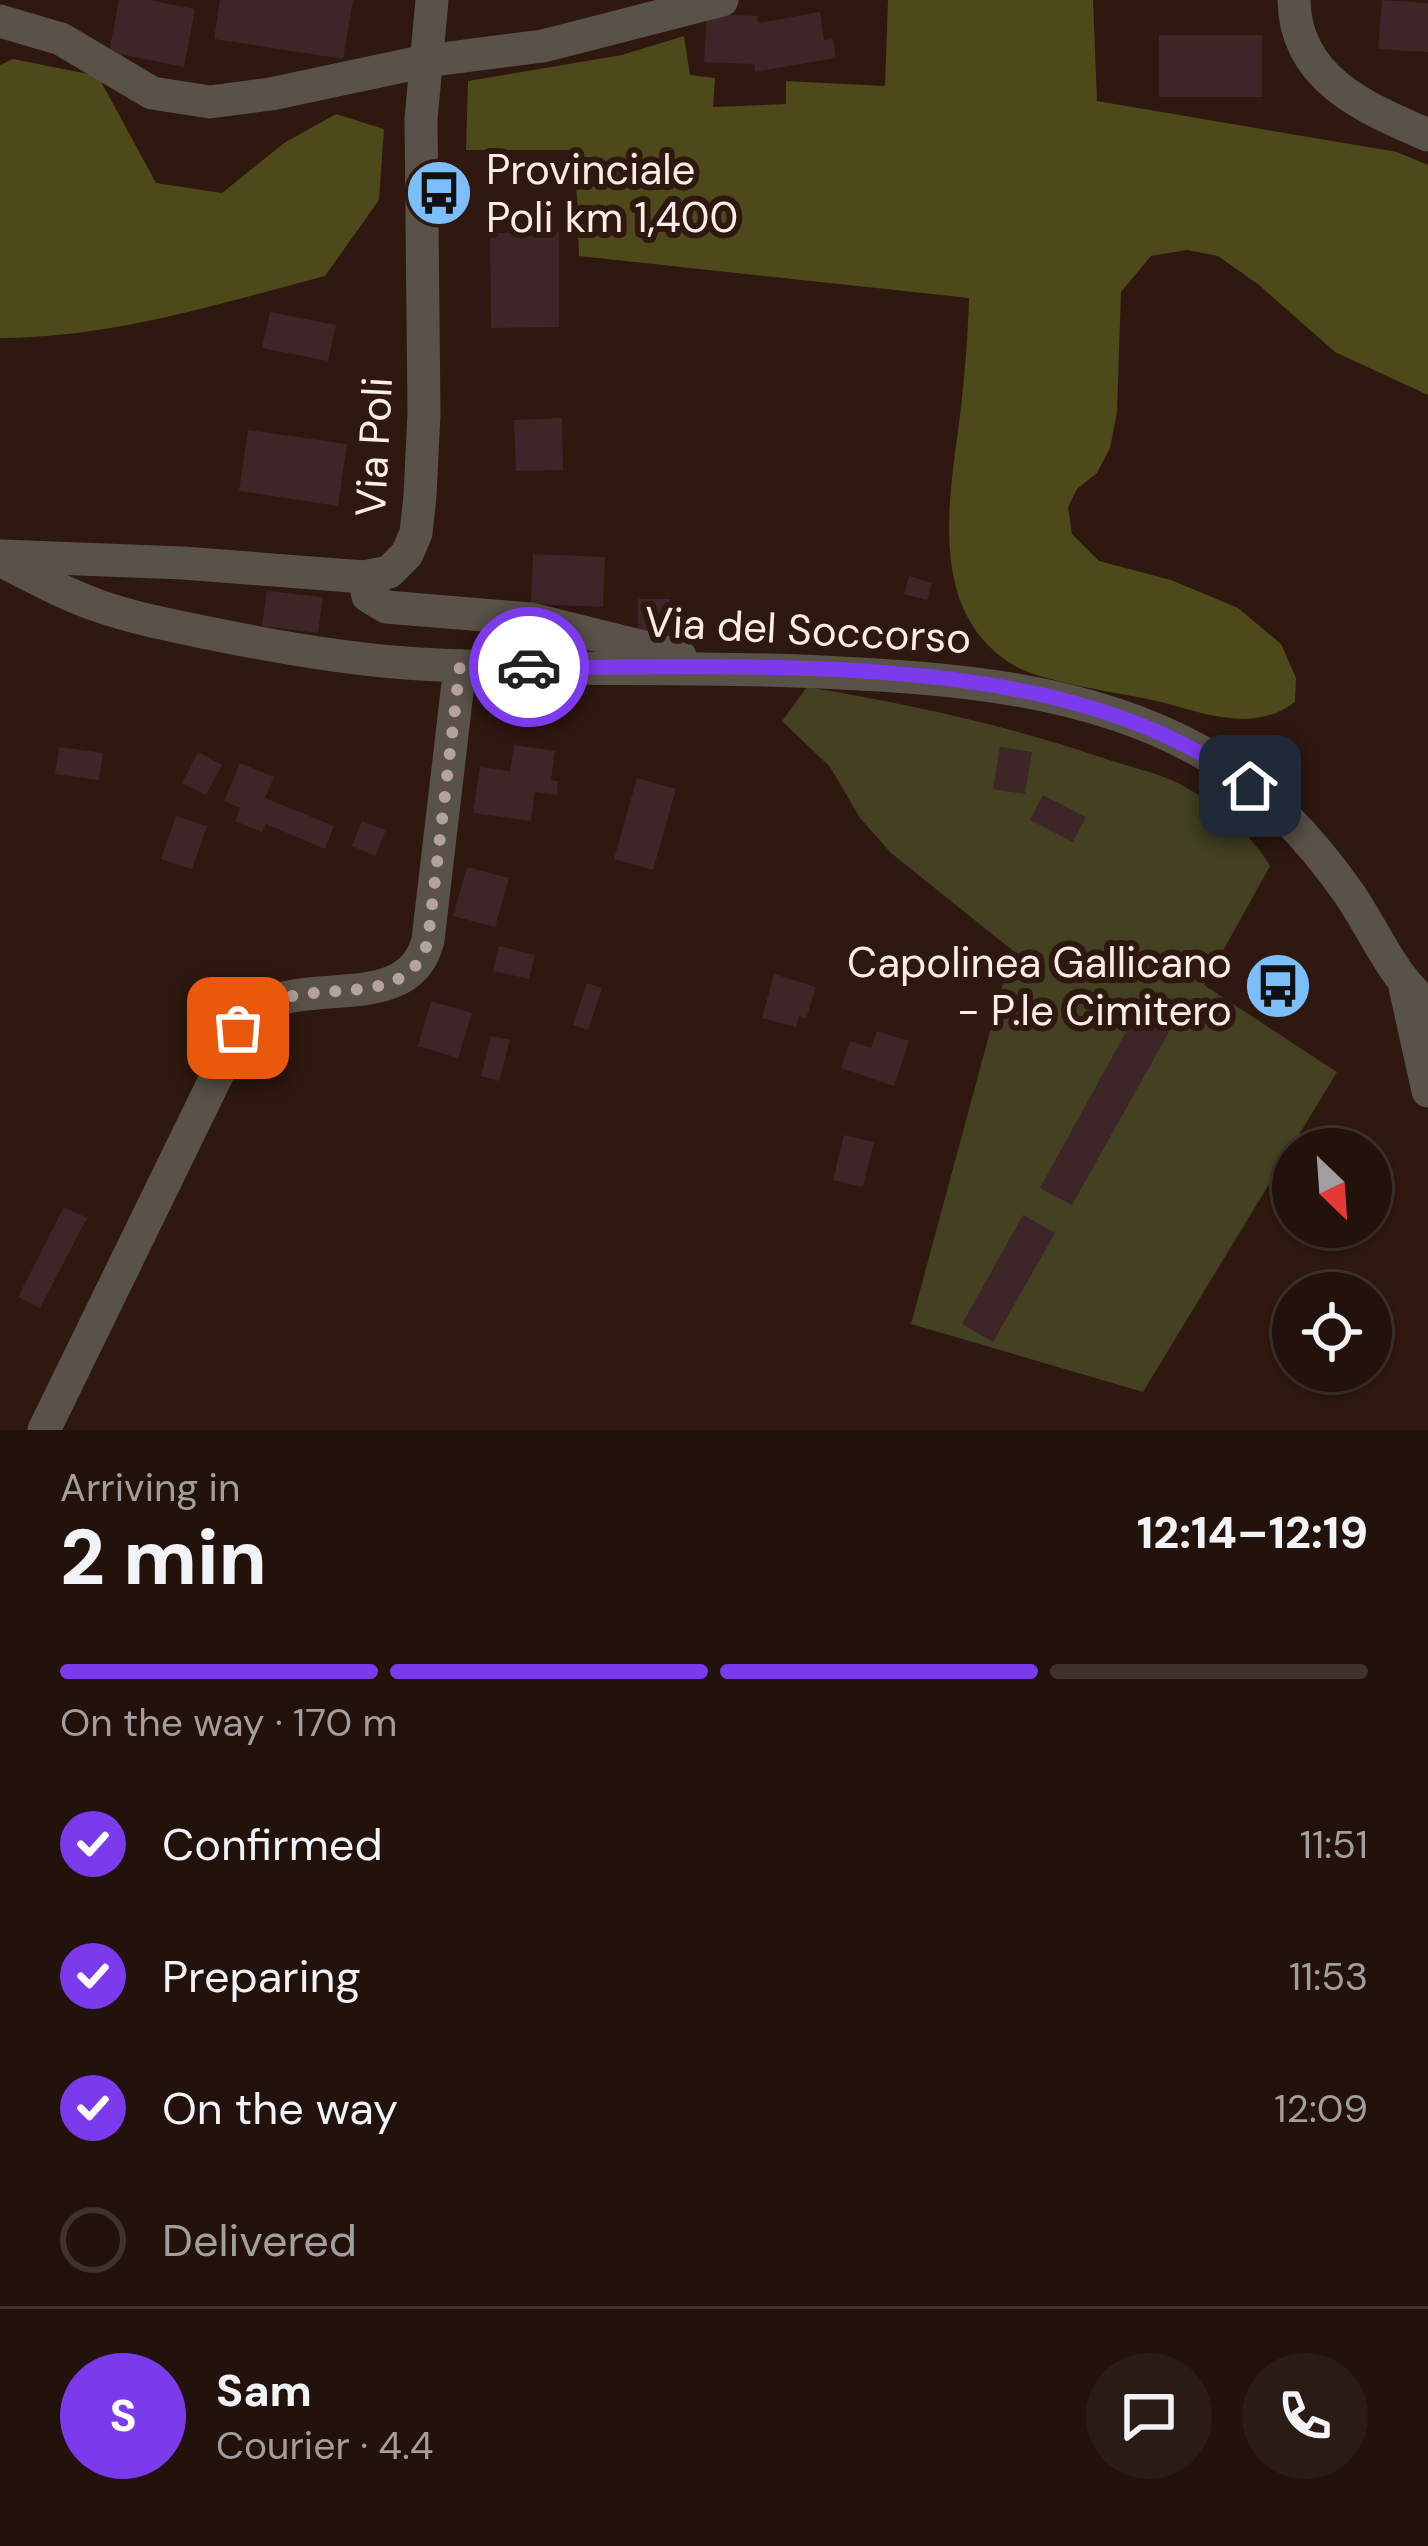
<!DOCTYPE html>
<meta charset="utf-8">
<style>
:root{--surface:#22120b;--page:#2a1b14;--text:#f1f3f6;--muted:#a29e9d;--line:#3f322c;--accent:#7c3aed}
body{margin:0;font-family:"DM Sans",sans-serif;background:var(--page);color:var(--text);height:100vh;display:flex;flex-direction:column;font-size:45px;white-space:nowrap}
*{box-sizing:border-box;margin:0}
p{font-size:39px;color:var(--muted)}
.icon{flex:none;width:66px;height:66px;fill:none;stroke:currentColor;stroke-width:2;stroke-linecap:round;stroke-linejoin:round}
.map{position:relative;height:1430px;overflow:hidden}
.sheet{display:flex;flex-direction:column;background:var(--surface);flex:1}
.sheet>*{flex:none}
.needle{width:78px;rotate:155deg}
.buttons{position:absolute;left:1272px;top:1128px;display:grid;gap:24px}
.buttons a{display:grid;place-items:center;width:120px;height:120px;border-radius:50%;background:var(--surface);box-shadow:0 3px 9px #0004,0 0 0 3px var(--line);font-size:60px}
.pin{position:absolute;display:grid;place-items:center;width:102px;height:102px;color:#fff;margin:-51px;border-radius:24px;box-shadow:0 6px 18px #0006}
.courier{position:absolute;display:grid;place-items:center;width:120px;height:120px;margin:-60px;border:9px solid #7c3aed;border-radius:50%;background:#fff;color:#222;box-shadow:0 3px 15px #0007}
.summary em{font-style:normal;font-weight:800}
.summary div{display:flex;flex-direction:column-reverse}
.summary{display:flex;align-items:center;justify-content:space-between;height:204px;padding:0 60px}
h1{font-size:78px;font-weight:800;line-height:90px}
.bar{display:grid;grid-template-columns:repeat(4,1fr);gap:18px 12px;align-content:center;height:144px;padding:0 60px}
.bar i{height:15px;border-radius:9px;background:var(--line)}
.bar .on{background:var(--accent)}
.bar p{grid-column:span 4}
.line{display:flex;align-items:center;gap:30px;padding:0 60px;border-top:3px solid var(--line)}
.line div{flex:1}
.round{display:grid;place-items:center;flex:none;width:126px;height:126px;border-radius:63px;background:var(--page)}
ol{padding:0 60px;list-style:none}
li{display:flex;align-items:center;gap:36px;height:132px}
li p{margin-inline-start:auto}
li .icon{padding:12px;border-radius:50%;background:var(--accent);color:#fff;stroke-width:4}
li:last-child{color:var(--muted)}
li i{width:66px;height:66px;border:6px solid var(--line);border-radius:50%}
.map>svg:first-child{display:block}
.green{fill:#434122}
.forest{fill:#4d491a}
.building{fill:#3e2528}
.lines{fill:none;stroke-linecap:round;stroke-linejoin:round}
.minor{stroke:#595249;stroke-width:33}
.done{stroke:#b5a29b;stroke-width:12;stroke-dasharray:0 21.6}
.route{stroke:#7c3aed;stroke-width:15}
.labels{text-anchor:middle;dominant-baseline:central;stroke-width:12;stroke-linejoin:round;paint-order:stroke}
.poi-label{font-size:42px;fill:#fdede7;stroke:#2e180f;text-anchor:start}
.street-label{font-size:42px;fill:#fdede7;stroke:#2e180f}
</style>
<div class="map">
<svg width="1428" height="1430" viewBox="0 0 1428 1430">
<rect width="100%" height="100%" fill="#2e180f"/>
<path class="green" d="M807 687C909 704 1006 725 1103 758 1129 767 1159 773 1182 785 1215 804 1251 833 1270 866L1204 985 1337 1072 1143 1392 911 1324 1012 950 891 853 860 818 830 767 782 721Z"/>
<g class="forest">
<path d="M888 0H1093L1097 101 1397 152 1428 165V395L1335 352 1259 285 1218 256 1187 250 1151 256 1121 292 1117 412 1110 448 1097 473 1077 489 1068 507 1072 534 1099 561 1171 580 1238 608 1281 644 1296 678 1295 702C1250 736 1198 710 1148 699 1116 693 1040 681 1015 666 923 612 951 493 961 407 965 371 968 333 969 298L579 256 575 150H466L468 81 622 55 684 36 690 75 715 78 713 107 786 104V81L885 86Z"/>
<path d="M13 59 98 76 156 183 222 193 284 143 336 114 384 129 379 200 325 276C219 304 111 338 0 338V65Z"/>
</g>
<g class="building">
<path d="M119 0H149L195 9 184 67 109 52Z"/>
<path d="M220 0H353L343 59 214 39Z"/>
<path d="M1382 0 1428 3V52L1378 49Z"/>
<path d="M820 12 824 40 833 39 836 58 755 72 754 64 704 62 707 14 757 16 758 23Z"/>
<rect x="1159" y="35" width="103" height="62"/>
<path d="M559 232V327L491 328 490 233Z"/>
<path d="M270 312 336 325 328 361 262 348Z"/>
<path d="M562 418 563 470 516 471 514 420Z"/>
<path d="M248 430 347 444 338 506 239 491Z"/>
<path d="M533 554 605 557 603 607 531 604Z"/>
<path d="M909 576 932 583 927 600 904 594Z"/>
<path d="M267 591 323 597 318 633 262 626Z"/>
<path d="M638 599H670L669 637H638Z"/>
<path d="M514 745 555 751 551 780 558 781 557 795 535 792 531 821 473 813 480 767 510 771Z"/>
<path d="M59 747 103 753 99 780 55 774Z"/>
<path d="M1000 747 1032 752 1025 794 993 789Z"/>
<path d="M198 752 222 765 206 795 182 783Z"/>
<path d="M240 763 274 777 265 798 334 826 325 849 266 824 262 832 235 821 240 808 224 801Z"/>
<path d="M637 778 676 789 653 870 614 859Z"/>
<path d="M1043 795 1086 817 1073 842 1030 820Z"/>
<path d="M176 816 207 826 192 869 161 859Z"/>
<path d="M362 821 386 830 375 856 352 846Z"/>
<path d="M467 867 509 878 495 927 453 916Z"/>
<path d="M499 946 535 955 529 979 493 971Z"/>
<path d="M774 974 816 987 806 1019 799 1016 796 1027 762 1018Z"/>
<path d="M587 983 602 988 588 1030 573 1025Z"/>
<path d="M431 1001 472 1013 458 1058 418 1046Z"/>
<path d="M1137 1012 1170 1030 1072 1205 1040 1188Z"/>
<path d="M877 1031 909 1041 894 1086 841 1068 850 1041 871 1048Z"/>
<path d="M491 1036 510 1040 499 1081 481 1076Z"/>
<path d="M844 1135 874 1142 863 1187 833 1180Z"/>
<path d="M64 1207 87 1218 40 1308 18 1297Z"/>
<path d="M1023 1215 1055 1233 993 1342 962 1324Z"/>
</g>
<g class="lines">
<g class="minor">
<path d="M1294 0C1295 79 1365 108 1428 135"/>
<path d="M0 21 61 39 152 93 210 102 271 94 426 61 543 46 722 0"/>
<path d="M2 556 183 563 364 577 389 572 407 554 416 533 420 496 424 413 421 119 432 0"/>
<path d="M0 560C32 576 64 594 99 606 136 619 175 626 213 634 282 648 351 660 420 664 554 672 687 665 821 672 949 678 1085 687 1200 751 1260 784 1312 840 1350 895 1376 933 1392 977 1428 1005"/>
<path d="M364 577 368 596 386 607 531 619 680 656"/>
<path d="M1405 987 1428 1091"/>
<path d="M44 1430 244 1020C290 967 408 1022 428 940L460 666"/>
</g>
</g>
<g class="lines">
<path class="done" d="M238 1028C283 961 407 1025 428 940L460 666 529 667"/>
<path class="route" d="M529 667C751 670 1065 643 1250 786"/>
</g>
<defs>
<symbol id="bus-disc" viewBox="-11 -11 22 22"><circle r="9.5" fill="#7cbef9" stroke="#2e180f"/><path d="M-5-6H5V4H4V6H2V4H-2V6H-4V4H-5ZM-3.5-4V0h7V-4ZM-3.5 1.2v1.5H-2V1.2ZM2 1.2v1.5H3.5V1.2Z" fill="#111"/></symbol>
</defs>
<g fill-rule="evenodd">
<use href="#bus-disc" x="401" y="155" width="76" height="76"/>
<use href="#bus-disc" x="1240" y="948" width="76" height="76"/>
</g>
<g class="labels">
<g class="poi-label">
<text x="486" y="169">Provinciale<tspan x="486" dy="48">Poli km 1,400</tspan></text>
<text x="1232" y="962" text-anchor="end">Capolinea Gallicano<tspan x="1232" dy="48">- P.le Cimitero</tspan></text>
</g>
<g class="street-label">
<text transform="translate(374 447) rotate(-87)">Via Poli</text>
<text transform="translate(808 630) rotate(3)">Via del Soccorso</text>
</g>
</g>
</svg>
<div class="buttons">
<a><svg class="needle" viewBox="-14 -14 28 28"><path d="M0-13l5 13h-10z" fill="#e53935"/><path d="M0 13l5-13h-10z" fill="#a29e9d"/></svg></a>
<a><svg class="icon" aria-label="locate" viewBox="0 0 24 24"><circle cx="12" cy="12" r="6"/><path d="M12 2v4M12 18v4M2 12h4M18 12h4"/></svg></a>
</div>
<div class="pin" style="left:238px;top:1028px;background:#ea580c"><svg class="icon" aria-label="bag" viewBox="0 0 24 24"><path d="M5 8h14l-1 12H6zM9 8a3 3 0 0 1 6 0"/></svg></div>
<div class="pin" style="left:1250px;top:786px;background:#1f2937"><svg class="icon" aria-label="home" viewBox="0 0 24 24"><path d="M3 11l9-7 9 7M6 9v11h12V9"/></svg></div>
<div class="courier" style="left:529px;top:667px"><svg class="icon" aria-label="car" viewBox="0 0 24 24"><path d="M5 17H2v-5l4-1 3-4h7l3 4 3 1v5h-3M9 17h6M6 11h13"/><circle cx="7" cy="17" r="2"/><circle cx="17" cy="17" r="2"/></svg></div>
</div>
<section class="sheet">
<div class="summary"><div><h1>2 min</h1><p>Arriving in</p></div><em>12:14–12:19</em></div>
<div class="bar"><i class="on"></i><i class="on"></i><i class="on"></i><i></i><p>On the way · 170 m</p></div>
<ol>
<li><svg class="icon" aria-label="check" viewBox="0 0 24 24"><path d="M5 12l5 5 9-10"/></svg>Confirmed<p>11:51</p></li>
<li><svg class="icon" aria-label="check" viewBox="0 0 24 24"><path d="M5 12l5 5 9-10"/></svg>Preparing<p>11:53</p></li>
<li><svg class="icon" aria-label="check" viewBox="0 0 24 24"><path d="M5 12l5 5 9-10"/></svg>On the way<p>12:09</p></li>
<li><i></i>Delivered</li>
</ol>
<div class="line" style="height:216px"><b class="round" style="background:var(--accent);color:#fff">S</b><div><b>Sam</b><p>Courier · 4.4</p></div><a class="round"><svg class="icon" aria-label="chat" viewBox="0 0 24 24"><path d="M4 5h16v11H9l-5 4z"/></svg></a><a class="round"><svg class="icon" aria-label="phone" viewBox="0 0 24 24"><path d="M5 4h4l2 5-3 2q2 4 5 5l2-3 5 2v4C11 20 4 13 5 4z"/></svg></a></div>
</section>
